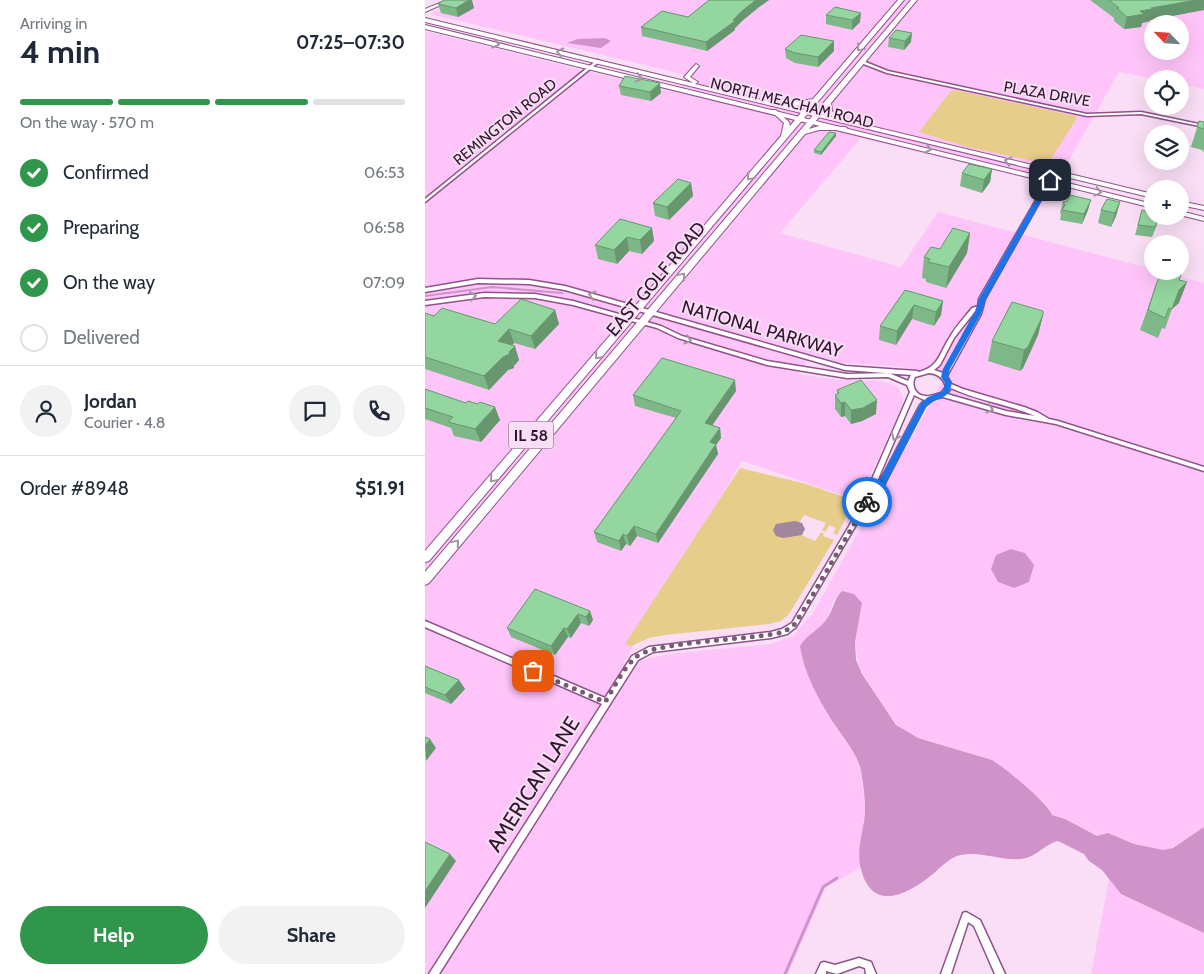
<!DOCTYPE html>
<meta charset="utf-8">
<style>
:root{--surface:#fff;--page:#f2f2f3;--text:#1f2937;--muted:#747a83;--line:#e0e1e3;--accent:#2f964c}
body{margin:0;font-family:Cabin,sans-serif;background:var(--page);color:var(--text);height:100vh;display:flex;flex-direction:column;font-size:19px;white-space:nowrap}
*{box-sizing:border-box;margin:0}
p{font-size:16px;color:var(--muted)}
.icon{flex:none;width:28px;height:28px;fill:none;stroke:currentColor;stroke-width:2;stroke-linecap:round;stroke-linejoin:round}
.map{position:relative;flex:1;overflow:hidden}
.drawer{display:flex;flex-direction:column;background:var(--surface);width:425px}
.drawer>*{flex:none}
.needle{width:32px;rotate:295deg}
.tools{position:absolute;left:719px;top:15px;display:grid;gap:10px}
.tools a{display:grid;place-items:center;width:45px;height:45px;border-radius:50%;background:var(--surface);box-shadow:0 5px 20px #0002;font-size:25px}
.pin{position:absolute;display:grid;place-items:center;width:42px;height:42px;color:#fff;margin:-21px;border-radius:10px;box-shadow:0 2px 8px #0006}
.courier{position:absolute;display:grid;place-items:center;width:50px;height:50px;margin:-25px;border:4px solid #1a73e8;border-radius:50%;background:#fff;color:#222;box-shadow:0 1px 6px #0007}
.summary em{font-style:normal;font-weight:700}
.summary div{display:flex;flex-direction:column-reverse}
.summary{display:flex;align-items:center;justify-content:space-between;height:85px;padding:0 20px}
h1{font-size:32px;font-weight:700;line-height:38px}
.bar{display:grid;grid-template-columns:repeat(4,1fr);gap:8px 5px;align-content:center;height:60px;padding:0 20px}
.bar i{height:6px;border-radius:4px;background:var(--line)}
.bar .active{background:var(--accent)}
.bar p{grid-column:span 4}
.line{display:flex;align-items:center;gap:12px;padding:0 20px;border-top:1px solid var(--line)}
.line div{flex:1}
.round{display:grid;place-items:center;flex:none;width:52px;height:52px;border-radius:26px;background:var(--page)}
ol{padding:0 20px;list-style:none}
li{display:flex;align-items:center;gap:15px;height:55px}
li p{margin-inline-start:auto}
li .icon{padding:5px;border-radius:50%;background:var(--accent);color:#fff;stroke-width:4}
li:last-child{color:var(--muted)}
li i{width:28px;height:28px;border:2px solid var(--line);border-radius:50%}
.action{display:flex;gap:10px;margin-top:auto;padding:10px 20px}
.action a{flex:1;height:58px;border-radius:30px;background:var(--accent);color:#fff;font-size:20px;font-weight:700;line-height:58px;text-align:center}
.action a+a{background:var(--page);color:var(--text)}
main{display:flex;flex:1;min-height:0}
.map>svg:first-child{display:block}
.built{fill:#ffc5fa;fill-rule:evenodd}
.green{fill:#e6cd8a}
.water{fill:#cf93ca}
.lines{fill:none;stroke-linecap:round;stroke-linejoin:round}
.stream-far1{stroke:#cf93ca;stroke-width:2}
.stream{stroke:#cf93ca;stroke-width:3}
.taxiway{fill:#a1879e;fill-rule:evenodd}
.minor-casing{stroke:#8f538b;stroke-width:3}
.tertiary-casing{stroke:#8f538b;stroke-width:2}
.secondary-casing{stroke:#8f538b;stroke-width:2}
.primary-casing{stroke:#8f538b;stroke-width:2}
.minor{fill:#fff;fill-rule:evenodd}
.tertiary{fill:#fff;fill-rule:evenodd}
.secondary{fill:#fff;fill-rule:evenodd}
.primary{fill:#fff;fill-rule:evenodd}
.wall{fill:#7eb889}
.shaded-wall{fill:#67966f}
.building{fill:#93d69f;stroke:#67966f}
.oneway{stroke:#a196a0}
.route{fill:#1a73e8}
.done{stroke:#765c73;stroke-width:5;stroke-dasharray:0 9}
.labels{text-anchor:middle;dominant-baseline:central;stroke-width:4;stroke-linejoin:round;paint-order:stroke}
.far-street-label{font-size:15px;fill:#2f162d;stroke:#f9def6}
.shield{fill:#f9def6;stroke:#6c5269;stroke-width:1}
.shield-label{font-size:16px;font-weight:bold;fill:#2f162d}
.street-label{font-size:18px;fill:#2f162d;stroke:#f9def6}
.near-street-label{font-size:21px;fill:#2f162d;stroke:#f9def6}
</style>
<main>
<section class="drawer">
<div class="summary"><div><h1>4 min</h1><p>Arriving in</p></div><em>07:25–07:30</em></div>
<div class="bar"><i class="active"></i><i class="active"></i><i class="active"></i><i></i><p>On the way · 570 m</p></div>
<ol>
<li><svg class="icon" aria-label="check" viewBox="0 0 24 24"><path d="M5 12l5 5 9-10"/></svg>Confirmed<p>06:53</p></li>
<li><svg class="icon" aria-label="check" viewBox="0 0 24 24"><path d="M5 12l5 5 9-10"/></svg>Preparing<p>06:58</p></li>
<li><svg class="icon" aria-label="check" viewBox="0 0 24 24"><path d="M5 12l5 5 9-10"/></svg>On the way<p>07:09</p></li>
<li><i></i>Delivered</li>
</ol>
<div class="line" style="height:90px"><a class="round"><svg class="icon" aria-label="person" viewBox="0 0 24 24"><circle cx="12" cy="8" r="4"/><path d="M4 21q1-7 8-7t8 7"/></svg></a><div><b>Jordan</b><p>Courier · 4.8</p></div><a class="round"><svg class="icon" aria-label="chat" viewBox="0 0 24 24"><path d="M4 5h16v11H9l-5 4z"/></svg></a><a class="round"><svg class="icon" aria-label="phone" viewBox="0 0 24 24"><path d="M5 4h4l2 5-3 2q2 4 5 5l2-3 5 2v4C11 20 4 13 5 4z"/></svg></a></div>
<div class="line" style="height:65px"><div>Order #8948</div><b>$51.91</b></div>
<div class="action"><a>Help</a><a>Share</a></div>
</section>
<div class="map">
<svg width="779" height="974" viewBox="0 0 779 974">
<rect width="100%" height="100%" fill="#f9def6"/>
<g class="built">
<path d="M34 0H779V89L755 84V79H729L694 72 630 185 436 138 355 233 476 267 513 212 727 269 728 271H736L779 283V827L748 848 738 851 709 844 683 833 672 836 640 819 627 815 618 802 567 760 493 738 478 730 466 718 434 668 430 642 437 606 417 591 409 600 402 619 376 653 387 682 410 725 430 754 436 772 440 809 434 855 435 868 401 887 363 974H0V31L247 92 265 76 5 14ZM728 24H755V51H728ZM386 354 412 362 476 367 519 379 388 613 368 636 345 644 244 654 198 664 317 461 434 501 477 406 478 396 472 386 457 381 413 380 373 374Z"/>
<path d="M684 879 696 894 779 933V974H666Z"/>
</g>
<g class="green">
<path d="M530 90 651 116 652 118 623 164 542 147 494 132 525 92Z"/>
<path d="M315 468 381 484 419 497 420 504 426 508 412 535 408 533 411 528 404 525 401 532 397 530 401 523 379 515 371 528 358 529 360 526 356 525 352 531 356 533 358 530H370L369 532 390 541 396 532 399 534 398 536 409 540 364 614 356 621 344 624 240 635 224 638 206 646 200 644Z"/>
</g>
<g class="water">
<path d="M180 38 186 41 176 48 142 43 153 39Z"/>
<path d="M586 549 600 553 609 565 604 582 589 588 573 582 566 569 571 555Z"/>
<path d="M417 591 429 594 437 603 430 642 431 660 437 674 471 725 493 738 567 760C579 767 623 803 627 815L640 819 672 836 683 833 709 844 738 850 748 848 779 827V933L696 894 677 870 664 861 659 854 633 841C618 845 612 857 596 859 576 861 556 851 536 855 525 857 516 867 508 874 482 895 447 913 436 869 430 849 440 829 440 809 440 797 438 782 436 771 432 753 420 740 410 725 395 702 379 674 375 646 381 635 394 630 401 620 409 610 408 600 417 591Z"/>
</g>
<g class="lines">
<path class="stream-far1" d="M0 296 67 287 137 293"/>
<path class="stream" d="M360 974 398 887 412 878"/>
<path class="taxiway" d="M370 521 377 523 380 529 377 535 358 538 351 536 348 530 351 524Z"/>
<defs>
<g id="minor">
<path d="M172 60 175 61 0 202V199Z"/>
<path d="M436 61H438L463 71 662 114 716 112 779 125V127L716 114 662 116 462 73 436 63Z"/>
<path d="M623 179 627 180 560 299 556 314 522 376 526 384 538 389 599 407 612 412 624 419 633 421 779 467V471L631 424 581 415 518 397 509 399 500 406 459 485 451 491 371 627 362 634 346 638 228 652 213 660 14 974H4L177 704 0 627V621L180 698 207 656 224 647 346 632 357 629 367 623 446 489 447 479 485 392 482 385 463 377 422 378 342 365 253 338 232 328 148 305 110 298 59 297 0 305V301L59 293 110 294 148 301 236 326 257 336 342 361 422 374 464 373 483 381 486 375 420 370 140 290 104 284 53 283 0 292V288L53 279 104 280 140 286 420 366 492 371 494 372C515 366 514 353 525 337 531 326 540 317 547 308L553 306 554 299ZM551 310 550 314 518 373 509 370 515 365 529 338ZM504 373C513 374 519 378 521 387L516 393C511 394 504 397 500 396 490 395 486 385 490 377ZM526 388C553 401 583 404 610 416L581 411 522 394ZM489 395 497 399 500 400 495 405 455 481 453 483V479Z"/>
<path d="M541 912 555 920 580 974H570L549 926 543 922 526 974H516L537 916 538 913Z"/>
<path d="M434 958 446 962 451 974H441L440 968 434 966 412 974 401 971V974H391L396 963 399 962 410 965Z"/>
</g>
<path id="tertiary" d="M22 0H27L0 12V9Z"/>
<g id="secondary">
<path d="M0 18 268 83 259 77 271 64 274 66 265 77 273 82 270 84 728 194V198L0 22Z"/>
<path d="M0 25 728 204V208L0 29Z"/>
<path d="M755 201 779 206V210L755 205Z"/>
<path d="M755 211 779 217V221L755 215Z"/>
</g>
<g id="primary">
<path d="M473 0H479L4 561 0 562V551L356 136 359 123 347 112V110H351L364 122 365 126 384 103 371 106 350 105 348 104V102H371L388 99Z"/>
<path d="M486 0H492L406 103 407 111 414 118 413 119H409L401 109 384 129 394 126 420 127 422 128V130H394L380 134 4 583 0 585V572Z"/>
</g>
</defs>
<use href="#minor" class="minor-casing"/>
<use href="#tertiary" class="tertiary-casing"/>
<use href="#secondary" class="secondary-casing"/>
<use href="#primary" class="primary-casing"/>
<use href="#minor" class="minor"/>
<use href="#tertiary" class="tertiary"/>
<use href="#secondary" class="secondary"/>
<use href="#primary" class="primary"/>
</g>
<g class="wall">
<path d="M284 0H344L334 7 317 21 310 28V30L282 51 217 36 216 27 263 17Z"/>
<path d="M665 0H779V10L725 20V21L717 23 716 27 699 29 689 21V18Z"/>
<path d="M13 4 49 8 33 17 16 13Z"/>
<path d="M401 15 435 22 427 30 401 24Z"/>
<path d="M464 38 486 42 479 50 463 47Z"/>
<path d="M409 41V51L393 67 370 63 361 58 360 49Z"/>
<path d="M194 86 236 93 226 101 196 95Z"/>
<path d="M774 121 779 122V152L777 150 766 147Z"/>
<path d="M411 133V136L396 155 389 153V150Z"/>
<path d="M567 169 565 182 557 193 535 186 537 173Z"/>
<path d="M266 183 268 196 244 220 230 216 228 203Z"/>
<path d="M638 202 663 210 657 224 635 220 636 214 635 213Z"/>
<path d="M695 202 691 216 686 227 673 223 676 210Z"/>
<path d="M717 210 732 225 727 237 710 235Z"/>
<path d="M227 228 229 241 217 254 204 251 192 264 173 259 170 245Z"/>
<path d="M545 233 542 253 521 288 501 282V279L497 278 499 257Z"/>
<path d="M754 280V303L747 309 740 329 737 328 733 338 715 330 732 282Z"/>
<path d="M480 290 518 301 516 315 509 326 487 319 471 345 454 340 455 326Z"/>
<path d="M130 310 134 324 110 349 89 343 87 345 94 360 89 366V368L83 370 64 390 0 369V313L9 316 70 324Z"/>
<path d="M618 315 613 335 598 368 595 371 563 361 567 341Z"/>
<path d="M0 389 75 420 56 442 29 436 26 428 0 419Z"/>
<path d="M412 390 451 414 437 421 426 424 420 416 416 417 410 409V395L412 394Z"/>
<path d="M311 391 287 425 295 428 296 438 291 445 293 454 233 543 212 536 205 546 201 544 196 551 172 542 169 532 251 418 210 406 208 395Z"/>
<path d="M165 611 168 620 164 626 156 623 146 638 143 637 130 655 86 637 82 628Z"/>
<path d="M0 666 34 680 40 689 26 704 0 693Z"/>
</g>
<g class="shaded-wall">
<path d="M44 0H47L49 8 33 17 31 8Z"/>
<path d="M331 0H344L334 7 317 21 310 28V30L282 51 281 42 308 20 317 11Z"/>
<path d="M772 0H779V10L725 20V21L717 23 716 27 699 29 702 17 715 11 726 8Z"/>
<path d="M436 13 435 22 427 30V20Z"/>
<path d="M487 33 486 42 479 50 480 41Z"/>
<path d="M409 41V51L393 67V57Z"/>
<path d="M235 83 236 93 226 101 225 92Z"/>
<path d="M411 133V136L396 155V152Z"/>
<path d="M567 169 565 182 557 193 559 180Z"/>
<path d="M266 183 268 196 244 220 242 207Z"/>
<path d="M666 200 663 210 657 224 659 214Z"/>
<path d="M695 202 691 216 686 227 690 213Z"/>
<path d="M227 228 229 241 217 254 215 240Z"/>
<path d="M545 233 542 253 521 288 524 267Z"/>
<path d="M202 237 204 251 192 264 189 250Z"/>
<path d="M762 282 754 303 747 309 754 290Z"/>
<path d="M518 301 516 315 509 326 511 312Z"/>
<path d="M489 305 487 319 471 345 472 331Z"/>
<path d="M130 310 134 324 110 349 106 336Z"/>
<path d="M618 315 613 335 598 368 595 371 599 350Z"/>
<path d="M84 329 89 343 78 355 73 341Z"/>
<path d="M90 346 94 360 89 366 84 352Z"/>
<path d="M85 354 89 368 83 370 64 390 59 376 78 357Z"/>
<path d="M310 380 311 391 282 433 280 423Z"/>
<path d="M452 400 451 414 437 421 426 424V410Z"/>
<path d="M420 402V416L416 417V403Z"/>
<path d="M70 407 75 420 56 442 50 429Z"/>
<path d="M295 428 296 438 291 445 293 454 233 543 231 534 285 442Z"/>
<path d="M209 526 212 536 205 546 202 536Z"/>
<path d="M198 534 201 544 196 551 194 541Z"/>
<path d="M165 611 168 620 164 626 161 617Z"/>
<path d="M153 614 156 623 146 638 142 629Z"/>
<path d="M139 628 143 637 130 655 126 646Z"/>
<path d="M34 680 40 689 26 704 20 695Z"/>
<path d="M5 739 11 748 1 761 0 746Z"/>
<path d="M25 854 31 861 0 908V891Z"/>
</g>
<g class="building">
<path d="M19 0H44L31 8 13 4Z"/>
<path d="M284 0H331L317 11 308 20 310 21 281 42 216 27 237 11 263 17Z"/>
<path d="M684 0H772L726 8 728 9 715 11 719 14 702 17 692 8H694Z"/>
<path d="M410 7 436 13 427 20 401 15Z"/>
<path d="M471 30 487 33 480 41 464 38Z"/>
<path d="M376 35 409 41 393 57 370 53 360 49Z"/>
<path d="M200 76 235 83 225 92 194 86Z"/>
<path d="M774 121 779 122V129L772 127Z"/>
<path d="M404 132 411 133 396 152 389 150Z"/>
<path d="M544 164 567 169 559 180 537 173Z"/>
<path d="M253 179 266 183 242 207 228 203Z"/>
<path d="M645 195 666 200 659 214 637 210 640 205 638 202 642 201Z"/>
<path d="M682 199 695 202 690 213 676 210Z"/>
<path d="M717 210 728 213V216H735L730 227 713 225Z"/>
<path d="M195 219 227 228 215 240 202 237 189 250 170 245Z"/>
<path d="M528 228 545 233 524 267 503 262 505 259 499 257 506 247 515 249Z"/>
<path d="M755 268 758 269 754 280 762 282 754 290 747 309 744 308 740 318 723 310 732 282 738 271H755Z"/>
<path d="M480 290 518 301 511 312 489 305 472 331 455 326Z"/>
<path d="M96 299 130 310 106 336 84 329 73 341 90 346 84 352 85 354 78 357 59 376 0 357V313L9 316 17 308 70 324Z"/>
<path d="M587 302 618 311V315L603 347 599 350 567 341Z"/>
<path d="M237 358 310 380 280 423 295 428 285 442 291 444 231 534 209 526 202 536 198 534 194 541 169 532 256 411 208 395Z"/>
<path d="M436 380 452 400 438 408 426 410 420 402 416 403 410 395 414 393 412 390Z"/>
<path d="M0 389 41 403 43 401 53 404 55 402 70 407 50 429 23 422 28 417 0 408Z"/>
<path d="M110 589 165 611 161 617 153 614 142 629 139 628 126 646 82 628Z"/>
<path d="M0 666 34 680 20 695 0 687Z"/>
<path d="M0 737 5 739 0 746Z"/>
<path d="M0 842 25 854 0 891Z"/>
</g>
<defs><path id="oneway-chevron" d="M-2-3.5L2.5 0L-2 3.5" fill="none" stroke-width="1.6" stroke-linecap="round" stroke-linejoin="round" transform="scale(1.25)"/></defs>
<g class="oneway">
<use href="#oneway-chevron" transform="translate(71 44) rotate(14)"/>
<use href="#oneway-chevron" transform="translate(435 48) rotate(130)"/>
<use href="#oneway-chevron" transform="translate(135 52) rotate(-167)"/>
<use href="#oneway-chevron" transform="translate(214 78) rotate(14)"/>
<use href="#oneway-chevron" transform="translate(503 149) rotate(14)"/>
<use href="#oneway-chevron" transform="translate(583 161) rotate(-166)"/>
<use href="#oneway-chevron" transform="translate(325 177) rotate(130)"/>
<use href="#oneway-chevron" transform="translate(673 192) rotate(14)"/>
<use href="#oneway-chevron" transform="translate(257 276) rotate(-50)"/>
<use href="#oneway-chevron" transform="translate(167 295) rotate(-164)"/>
<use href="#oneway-chevron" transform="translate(48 296) rotate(-8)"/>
<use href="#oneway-chevron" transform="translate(263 340) rotate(17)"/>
<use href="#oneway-chevron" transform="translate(173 356) rotate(131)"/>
<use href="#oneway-chevron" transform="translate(565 409) rotate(17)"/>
<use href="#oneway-chevron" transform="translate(470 437) rotate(115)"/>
<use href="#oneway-chevron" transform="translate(68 479) rotate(131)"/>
<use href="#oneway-chevron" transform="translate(31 543) rotate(-50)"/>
</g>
<path class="route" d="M623 178 628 180 561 299 556 314 525 369 523 377 527 382C524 402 513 395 501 407L460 485 452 491 445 504H439C438 495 447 486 454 481L496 403 503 397 518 391 520 383 516 377 518 369 549 314 554 299Z"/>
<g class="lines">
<path class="done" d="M108 671 180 702C189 688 198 668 211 657 229 641 328 640 359 632L369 625 383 603 442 502"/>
</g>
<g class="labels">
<g class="far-street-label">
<text transform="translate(622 94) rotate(10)">PLAZA DRIVE</text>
<text transform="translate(367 103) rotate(14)">NORTH MEACHAM ROAD</text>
<text transform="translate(80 122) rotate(-39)">REMINGTON ROAD</text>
</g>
<rect class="shield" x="83.5" y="421.5" width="45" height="27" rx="4"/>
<g class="shield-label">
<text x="106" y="435">IL 58</text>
</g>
<g class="street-label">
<text transform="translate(231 279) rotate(-50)">EAST GOLF ROAD</text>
<text transform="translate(337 329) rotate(16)">NATIONAL PARKWAY</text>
</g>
<g class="near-street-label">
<text transform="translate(108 784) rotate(-58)">AMERICAN LANE</text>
</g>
</g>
</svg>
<div class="tools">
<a><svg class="needle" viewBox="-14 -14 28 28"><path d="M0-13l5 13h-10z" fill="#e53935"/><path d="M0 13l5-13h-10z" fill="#747a83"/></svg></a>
<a><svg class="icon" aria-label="locate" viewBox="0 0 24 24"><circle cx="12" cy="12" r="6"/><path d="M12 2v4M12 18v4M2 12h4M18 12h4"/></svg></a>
<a><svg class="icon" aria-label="layers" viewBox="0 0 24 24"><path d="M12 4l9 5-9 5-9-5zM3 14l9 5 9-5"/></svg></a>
<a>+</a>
<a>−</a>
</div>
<div class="pin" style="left:108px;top:671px;background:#ea580c"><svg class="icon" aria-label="bag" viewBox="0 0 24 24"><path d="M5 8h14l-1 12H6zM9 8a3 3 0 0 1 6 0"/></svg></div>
<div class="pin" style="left:625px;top:180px;background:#1f2937"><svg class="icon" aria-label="home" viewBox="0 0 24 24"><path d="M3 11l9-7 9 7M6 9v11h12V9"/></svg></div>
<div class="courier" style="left:442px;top:502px"><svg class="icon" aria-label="bike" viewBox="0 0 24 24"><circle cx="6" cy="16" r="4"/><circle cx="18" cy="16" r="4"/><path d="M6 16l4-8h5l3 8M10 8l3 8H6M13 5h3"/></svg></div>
</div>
</main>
